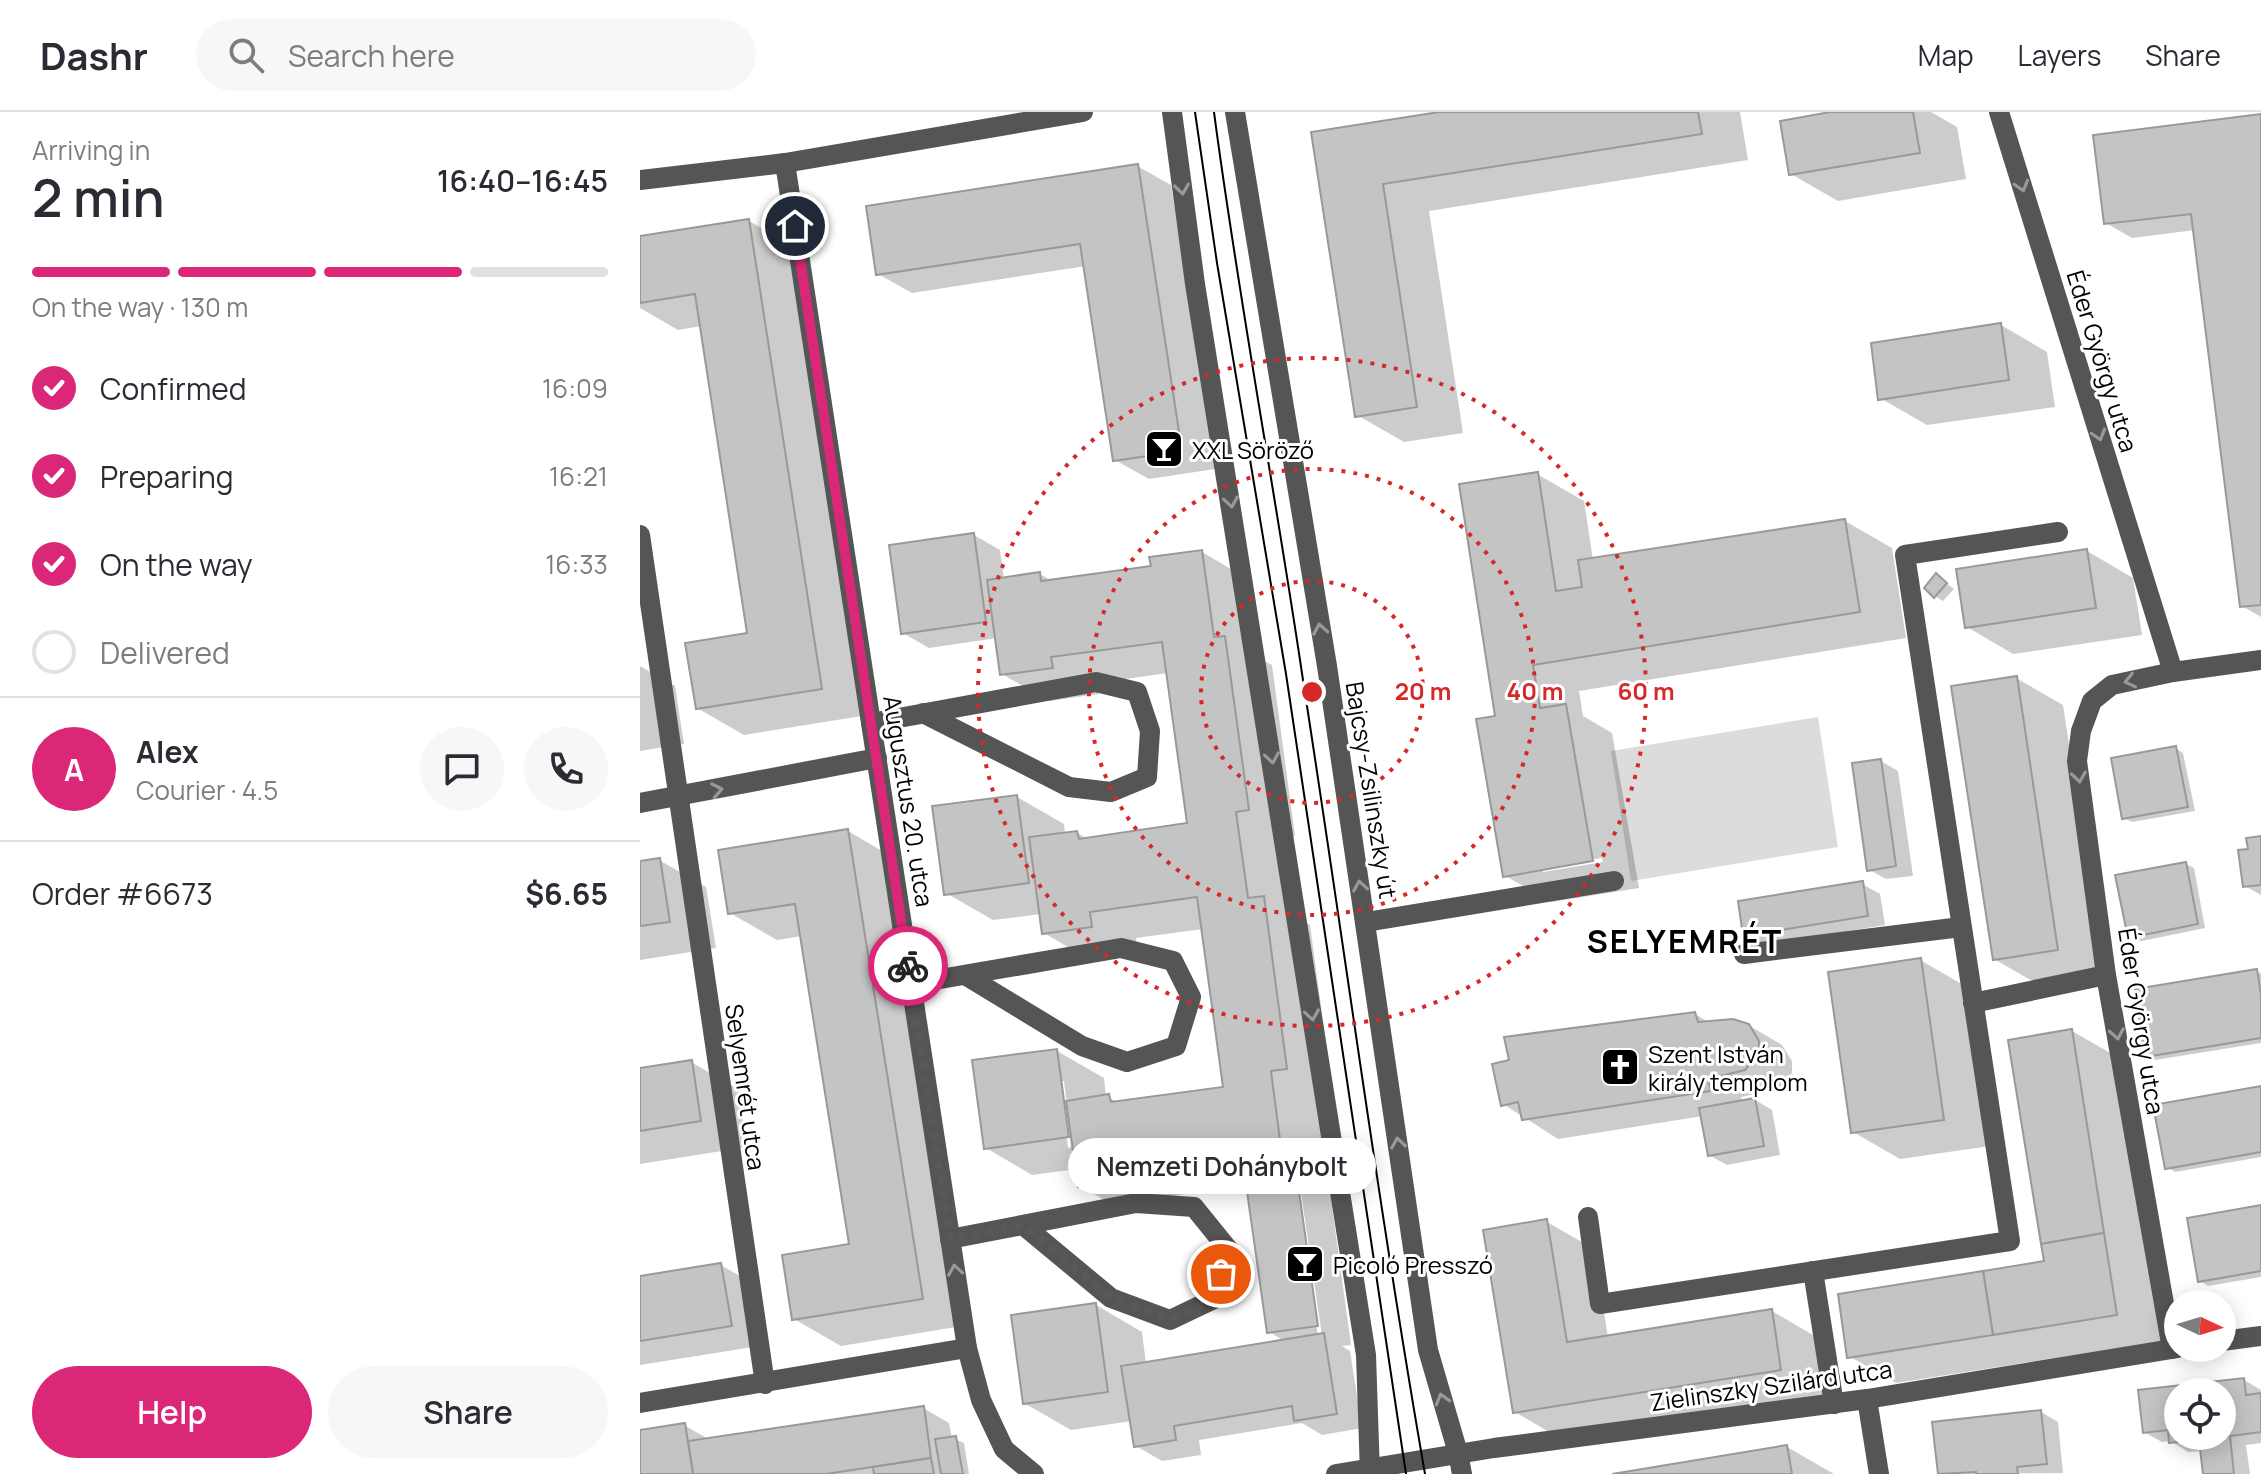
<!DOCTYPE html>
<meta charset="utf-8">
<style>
:root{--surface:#fff;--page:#f7f7f7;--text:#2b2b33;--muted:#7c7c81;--line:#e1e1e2;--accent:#db2777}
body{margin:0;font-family:Manrope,sans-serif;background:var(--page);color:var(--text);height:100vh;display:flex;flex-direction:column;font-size:30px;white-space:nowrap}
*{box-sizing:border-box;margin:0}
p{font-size:26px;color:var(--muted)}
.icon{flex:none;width:44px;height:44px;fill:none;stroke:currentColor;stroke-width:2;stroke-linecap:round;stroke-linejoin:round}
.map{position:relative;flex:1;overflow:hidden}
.details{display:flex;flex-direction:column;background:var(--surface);width:640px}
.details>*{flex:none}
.needle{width:52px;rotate:94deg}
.buttons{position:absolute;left:1524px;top:1178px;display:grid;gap:16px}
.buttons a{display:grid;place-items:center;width:72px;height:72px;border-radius:50%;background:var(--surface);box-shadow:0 4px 20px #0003;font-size:40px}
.pin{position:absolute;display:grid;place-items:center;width:68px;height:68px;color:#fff;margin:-34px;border:4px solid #fff;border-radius:50%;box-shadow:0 2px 8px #0007}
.courier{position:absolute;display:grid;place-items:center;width:80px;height:80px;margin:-40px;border:6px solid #db2777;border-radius:50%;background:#fff;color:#222;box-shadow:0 2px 10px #0007}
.bubble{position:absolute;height:56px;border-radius:28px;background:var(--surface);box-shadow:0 4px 20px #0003;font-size:26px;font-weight:600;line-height:56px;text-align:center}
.summary em{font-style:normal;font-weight:600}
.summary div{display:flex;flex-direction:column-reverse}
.summary{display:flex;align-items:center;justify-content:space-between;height:136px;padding:0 32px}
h1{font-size:52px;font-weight:600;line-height:60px}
.bar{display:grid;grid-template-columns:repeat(4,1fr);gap:12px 8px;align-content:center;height:96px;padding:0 32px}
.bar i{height:10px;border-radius:6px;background:var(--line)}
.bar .on{background:var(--accent)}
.bar p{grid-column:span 4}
.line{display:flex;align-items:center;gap:20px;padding:0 32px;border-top:2px solid var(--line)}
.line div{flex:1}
.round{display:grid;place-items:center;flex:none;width:84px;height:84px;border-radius:42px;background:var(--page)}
ol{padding:0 32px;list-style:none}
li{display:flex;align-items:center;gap:24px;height:88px}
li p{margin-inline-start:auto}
li .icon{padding:8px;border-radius:50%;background:var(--accent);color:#fff;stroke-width:4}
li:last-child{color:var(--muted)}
li i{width:44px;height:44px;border:4px solid var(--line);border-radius:50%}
.action{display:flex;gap:16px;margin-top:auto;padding:16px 32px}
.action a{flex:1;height:92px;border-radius:48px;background:var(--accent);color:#fff;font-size:32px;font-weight:600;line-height:92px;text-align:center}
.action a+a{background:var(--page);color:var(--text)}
header{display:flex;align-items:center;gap:48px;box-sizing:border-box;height:112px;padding:0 40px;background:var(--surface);border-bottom:2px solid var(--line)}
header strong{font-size:38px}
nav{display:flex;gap:44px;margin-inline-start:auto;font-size:28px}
.search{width:560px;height:72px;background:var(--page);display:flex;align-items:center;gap:20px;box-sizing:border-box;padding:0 28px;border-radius:44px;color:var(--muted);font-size:30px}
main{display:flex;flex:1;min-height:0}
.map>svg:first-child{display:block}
.green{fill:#dcdcdc}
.shadow{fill:#0003;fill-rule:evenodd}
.building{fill:#c4c4c4;stroke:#999;stroke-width:2;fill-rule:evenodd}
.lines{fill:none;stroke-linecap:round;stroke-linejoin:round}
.minor{stroke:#555;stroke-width:20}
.tram{stroke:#000;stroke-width:2}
.oneway{stroke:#999}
.done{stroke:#595959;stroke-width:8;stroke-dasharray:0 14.4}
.route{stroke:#db2777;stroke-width:10}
.ring{fill:none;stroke:#d62828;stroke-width:4;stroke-dasharray:4 8}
.labels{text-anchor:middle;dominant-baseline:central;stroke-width:6;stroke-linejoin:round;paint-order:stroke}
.street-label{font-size:24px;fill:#000;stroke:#fff}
.poi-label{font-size:24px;fill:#000;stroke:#fff;text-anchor:start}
.district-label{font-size:32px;font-weight:bold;letter-spacing:2px;fill:#000;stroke:#fff}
.centre{fill:#d62828;stroke:#fff;stroke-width:4}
.ring-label{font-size:24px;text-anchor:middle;font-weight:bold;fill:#d62828;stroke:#fff;stroke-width:6;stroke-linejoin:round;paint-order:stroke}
</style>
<header>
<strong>Dashr</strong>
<div class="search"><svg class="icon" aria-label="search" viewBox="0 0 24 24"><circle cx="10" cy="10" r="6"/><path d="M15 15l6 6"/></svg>Search here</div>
<nav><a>Map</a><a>Layers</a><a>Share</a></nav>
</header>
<main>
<section class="details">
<div class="summary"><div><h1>2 min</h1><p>Arriving in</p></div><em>16:40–16:45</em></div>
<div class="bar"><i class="on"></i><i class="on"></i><i class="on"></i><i></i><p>On the way · 130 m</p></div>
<ol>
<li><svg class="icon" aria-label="check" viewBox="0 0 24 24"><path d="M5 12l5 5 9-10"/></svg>Confirmed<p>16:09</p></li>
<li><svg class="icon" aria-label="check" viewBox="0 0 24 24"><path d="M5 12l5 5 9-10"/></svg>Preparing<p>16:21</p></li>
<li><svg class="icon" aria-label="check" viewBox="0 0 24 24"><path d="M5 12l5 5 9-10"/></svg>On the way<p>16:33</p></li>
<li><i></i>Delivered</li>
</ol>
<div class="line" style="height:144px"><b class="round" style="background:var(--accent);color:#fff">A</b><div><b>Alex</b><p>Courier · 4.5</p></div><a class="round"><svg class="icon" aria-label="chat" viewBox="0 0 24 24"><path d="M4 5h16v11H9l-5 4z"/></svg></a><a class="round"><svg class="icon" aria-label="phone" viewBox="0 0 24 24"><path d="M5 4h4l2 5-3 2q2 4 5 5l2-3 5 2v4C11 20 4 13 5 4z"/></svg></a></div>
<div class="line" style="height:104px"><div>Order #6673</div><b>$6.65</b></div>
<div class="action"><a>Help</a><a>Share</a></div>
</section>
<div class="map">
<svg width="1621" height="1362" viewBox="0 0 1621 1362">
<rect width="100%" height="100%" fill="#fff"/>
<path class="green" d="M1178 605 1198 735 991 769 971 639Z"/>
<g class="shadow">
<path d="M812 0H1100L1108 48 789 99 823 321 764 330 717 303 673 22Z"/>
<path d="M1202 0H1291L1317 15 1326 67 1198 89 1151 62Z"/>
<path d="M1621 4V505L1602 494 1555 118 1492 126 1466 111Z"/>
<path d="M497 54 531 73 575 357 509 367 475 348 446 154 272 181 238 162Z"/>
<path d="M109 109 156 136 228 603 104 623 57 596 110 523 62 214 38 218 0 196V126Z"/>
<path d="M1361 213 1407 240 1415 295 1287 313 1240 286Z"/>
<path d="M897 362 944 389 953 448 1205 409 1252 436 1266 526 939 579 943 604 972 621 999 776 911 790 864 763 857 606ZM962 746 963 750 903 760V756Z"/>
<path d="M334 423 360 438 364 467 400 462 412 469 513 455 562 440 608 467 619 546 632 553 655 724 642 727 653 803 670 813 693 983 677 985 711 1233 702 1234 710 1239 722 1316 682 1323 662 1311 559 1328 561 1343 522 1349 496 1334 492 1309 431 1318 384 1291 456 1193 502 1220 506 1252 646 1230 629 1220 608 1073 525 1085 487 1101 440 1074 437 1057 392 1063 346 1036 417 939 464 966 466 985 480 991 585 977 563 817 496 826 498 841 450 848 404 821 401 802 353 808 306 781 377 685 424 712 425 722 437 721 448 727 550 713 528 561 457 571 459 582 409 589 362 562 357 526 289 536 263 521ZM420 969H424L432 1035 428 1036ZM655 1067H659L682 1224H678Z"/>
<path d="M1447 439 1493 466 1502 523 1373 542 1327 515Z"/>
<path d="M1297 464 1314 477 1303 489 1295 484Z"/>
<path d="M0 554 35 574 44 632 0 639Z"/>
<path d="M1376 566 1423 593 1464 864 1401 874 1354 847Z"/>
<path d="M1535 636 1543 641 1555 699 1492 710 1484 706Z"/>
<path d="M1241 649 1258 659 1273 764 1246 767 1228 757Z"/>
<path d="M208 719 254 746 328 1213 201 1234 154 1207 211 1134 162 824 137 828 90 801Z"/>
<path d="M1621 726V783L1605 774 1610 738Z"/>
<path d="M19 748 66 775 76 836 0 848V751Z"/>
<path d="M1546 752 1554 756 1565 816 1497 830 1489 825Z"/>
<path d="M1222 772 1240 782 1245 813 1123 833 1105 823Z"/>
<path d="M1280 848 1327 875 1350 1034 1260 1047 1213 1020Z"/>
<path d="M1617 859 1621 862V931L1515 948 1507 943Z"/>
<path d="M1055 902 1070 911 1108 913 1142 933 1152 949V961L1139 977 1101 985 1102 990 1115 988 1132 998 1140 1043 1087 1053 1069 1043 1063 1004 918 1027 863 992Z"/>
<path d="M1432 919 1479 946 1523 1229 1256 1271 1209 1244 1406 1150Z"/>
<path d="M51 950 98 977 107 1035 0 1052V958Z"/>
<path d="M1621 976V1045L1535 1060 1527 1055Z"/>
<path d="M1621 1095V1165L1568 1174 1560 1169Z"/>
<path d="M907 1110 954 1137 968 1226 1132 1199 1178 1226 1187 1284 921 1327 875 1300Z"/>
<path d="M81 1153 115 1173 125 1233 0 1253V1166Z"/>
<path d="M1604 1268 1621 1278V1331L1606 1333 1610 1362H1565L1562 1339 1548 1340 1531 1329 1522 1330 1504 1320 1500 1280ZM1538 1280H1582V1324H1538Z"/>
<path d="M283 1296 309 1311 312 1326 324 1331 329 1362H0V1320L44 1313 70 1328Z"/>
<path d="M1401 1300 1418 1310 1423 1361 1300 1362 1294 1312Z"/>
<path d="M1147 1335 1194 1362H984Z"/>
</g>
<g class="building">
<path d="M799 0H1058L1062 22 743 72 777 295 715 305 671 20Z"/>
<path d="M1190 0H1273L1280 41 1149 63 1140 9Z"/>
<path d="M1621 2V493L1600 495 1551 102 1464 112 1453 23Z"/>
<path d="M498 52 542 339 473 349 440 132 236 163 226 94Z"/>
<path d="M109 107 182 577 56 597 45 531 107 521 55 182 0 191V124Z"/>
<path d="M1361 211 1369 268 1238 288 1231 231Z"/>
<path d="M898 360 916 479 942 475 938 448 1205 407 1220 500 893 553 900 596 926 592 953 749 863 765 836 607 855 604 819 372Z"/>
<path d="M334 421 346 510 261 522 249 433Z"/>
<path d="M1447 437 1456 496 1325 516 1316 457Z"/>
<path d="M562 438 574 525 585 524 609 698 596 700 608 786 624 784 647 957 631 959 641 1036 480 1059 481 1069 438 1075 426 989 469 982 471 990 583 975 557 785 450 800 452 815 402 822 389 725 437 719 439 727 547 711 522 530 411 545 413 556 360 563 347 468 400 460 401 469 511 454 509 445Z"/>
<path d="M1296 461 1307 471 1294 486 1284 476Z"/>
<path d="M1377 564 1418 838 1353 848 1311 574Z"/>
<path d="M1536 634 1548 695 1482 707 1471 646Z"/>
<path d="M1241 647 1256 754 1227 759 1212 651Z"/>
<path d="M377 683 389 771 304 783 292 694Z"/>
<path d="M208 717 283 1187 152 1208 142 1143 209 1132 205 1107 155 792 88 802 78 738Z"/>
<path d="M1621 724V773L1603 775 1598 738 1608 737 1606 726Z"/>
<path d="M20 746 30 810 0 814V749Z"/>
<path d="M1546 750 1558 812 1488 826 1475 763Z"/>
<path d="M1223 769 1228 804 1103 824 1098 789Z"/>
<path d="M1281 846 1304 1008 1211 1021 1188 860Z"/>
<path d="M1617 857 1621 883V926L1505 945 1495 877Z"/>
<path d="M1055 900 1058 910 1093 907 1109 912 1119 929 1118 942 1105 958 1068 967 1071 979 882 1008 878 990 861 994 852 952 869 948 864 925Z"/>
<path d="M1432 917 1464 1121 1401 1132 1368 928Z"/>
<path d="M417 937 429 1025 344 1037 332 948Z"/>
<path d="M52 948 61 1009 0 1019V956Z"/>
<path d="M1621 974V1040L1525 1057 1513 993Z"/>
<path d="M1115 986 1124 1034 1068 1044 1059 996Z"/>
<path d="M654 1044 678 1214 627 1221 603 1051Z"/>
<path d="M1621 1093V1159L1558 1170 1547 1106Z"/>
<path d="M907 1107 927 1230 1132 1197 1141 1258 873 1301 843 1118Z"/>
<path d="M1464 1121 1477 1203 1353 1223 1343 1159 1404 1149 1401 1132Z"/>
<path d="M81 1151 92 1214 0 1229V1164Z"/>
<path d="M1343 1159 1353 1223 1207 1246 1198 1182Z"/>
<path d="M456 1191 468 1280 383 1292 371 1203Z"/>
<path d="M684 1221 697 1302 654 1309 652 1294 534 1314 536 1328 494 1335 481 1254Z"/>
<path d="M1604 1266 1606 1283 1621 1281V1320L1590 1324 1594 1362H1563L1559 1328 1529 1331 1528 1318 1503 1321 1498 1278ZM1538 1280H1582V1324H1538Z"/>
<path d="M284 1294 291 1346 186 1362H53L48 1329Z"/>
<path d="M1401 1298 1407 1352 1377 1355 1378 1362H1336V1360L1298 1362 1292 1310Z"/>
<path d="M45 1311 53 1362H0V1318Z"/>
<path d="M316 1324 323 1362H301L295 1327Z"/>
<path d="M1147 1333 1152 1362H972Z"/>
<path d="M291 1346 294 1362H234L233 1355Z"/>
</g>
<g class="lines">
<g class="minor">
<path d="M532 0 555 172 726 1243 730 1362"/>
<path d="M595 0 687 554 788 1238 818 1341 822 1362"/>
<path d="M1359 0 1533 560"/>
<path d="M145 51 327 1236 341 1288 364 1337 394 1362"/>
<path d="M0 68 145 51 443 0"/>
<path d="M0 423 125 1272"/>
<path d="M231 611 456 570 497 580 510 619 507 665 471 680 429 675 283 601"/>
<path d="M0 691 237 646"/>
<path d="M726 810 974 769"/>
<path d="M1104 842 1321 815"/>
<path d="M271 872 481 836 533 849 551 885 536 934 487 950 442 934 325 863"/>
<path d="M1333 891 1466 863"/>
<path d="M948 1105 960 1192 1370 1129 1265 443 1418 420"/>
<path d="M310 1127 496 1091 554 1095 588 1137 574 1187 530 1208 471 1186 383 1113"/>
<path d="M1173 1159 1194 1292"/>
<path d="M1582 1229 1621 1224"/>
<path d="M1532 1237 1466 863 1437 649 1441 619 1452 589 1472 573 1533 560 1621 548"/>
<path d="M1227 1287 1239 1362"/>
<path d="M0 1291 327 1236"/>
<path d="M696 1362 854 1336 1227 1287 1538 1236"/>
</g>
<g class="tram">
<path d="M555 0 577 151 646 562 766 1362"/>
<path d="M574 0C599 190 635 378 663 568 704 832 739 1098 785 1362"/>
</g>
</g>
<defs><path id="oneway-chevron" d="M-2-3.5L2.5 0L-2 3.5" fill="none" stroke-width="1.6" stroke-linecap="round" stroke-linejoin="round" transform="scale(2)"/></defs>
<g class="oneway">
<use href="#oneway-chevron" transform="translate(1382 74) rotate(73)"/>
<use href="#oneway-chevron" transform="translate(542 77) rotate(82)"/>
<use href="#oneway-chevron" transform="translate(1459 323) rotate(73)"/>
<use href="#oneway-chevron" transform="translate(591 390) rotate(81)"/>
<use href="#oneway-chevron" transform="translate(680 517) rotate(-100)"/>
<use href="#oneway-chevron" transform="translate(1490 569) rotate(167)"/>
<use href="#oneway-chevron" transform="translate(632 646) rotate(81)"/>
<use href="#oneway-chevron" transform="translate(1439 665) rotate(82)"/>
<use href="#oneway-chevron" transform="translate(77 678) rotate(-11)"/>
<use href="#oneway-chevron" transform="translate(720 774) rotate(-99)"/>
<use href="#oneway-chevron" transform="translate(672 903) rotate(81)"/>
<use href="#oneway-chevron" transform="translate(1477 922) rotate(80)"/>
<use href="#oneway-chevron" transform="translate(758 1031) rotate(-98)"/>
<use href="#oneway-chevron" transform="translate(315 1158) rotate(-99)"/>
<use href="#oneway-chevron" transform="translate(802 1287) rotate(-106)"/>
</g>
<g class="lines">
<path class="done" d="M268 854 310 1127 383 1113 471 1186 530 1208 574 1187 581 1162"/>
<path class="route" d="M155 114 268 854"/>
</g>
<g class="ring">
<circle cx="672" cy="580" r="111"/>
<circle cx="672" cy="580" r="223"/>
<circle cx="672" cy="580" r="334"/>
</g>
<defs>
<symbol id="bar-square" viewBox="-11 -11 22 22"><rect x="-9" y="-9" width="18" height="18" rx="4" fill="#000" stroke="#fff"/><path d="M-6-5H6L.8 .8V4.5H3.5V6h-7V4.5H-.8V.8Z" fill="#fff"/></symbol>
<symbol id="church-square" viewBox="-11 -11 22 22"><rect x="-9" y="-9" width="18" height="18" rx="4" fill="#000" stroke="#fff"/><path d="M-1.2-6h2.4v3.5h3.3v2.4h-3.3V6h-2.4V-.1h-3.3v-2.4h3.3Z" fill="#fff"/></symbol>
</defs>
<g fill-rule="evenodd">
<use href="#bar-square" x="502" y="315" width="44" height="44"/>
<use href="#church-square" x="958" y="933" width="44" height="44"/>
<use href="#bar-square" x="643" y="1130" width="44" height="44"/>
</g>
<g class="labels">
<g class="street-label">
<text transform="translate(1463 249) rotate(73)">Éder György utca</text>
<text transform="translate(732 678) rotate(81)">Bajcsy-Zsilinszky út</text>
<text transform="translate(269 689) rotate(81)">Augusztus 20. utca</text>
<text transform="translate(1502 909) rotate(81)">Éder György utca</text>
<text transform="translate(106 975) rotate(82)">Selyemrét utca</text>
<text transform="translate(1131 1273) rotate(-8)">Zielinszky Szilárd utca</text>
</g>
<g class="poi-label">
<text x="552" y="337">XXL Söröző</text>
<text x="1008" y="941">Szent István<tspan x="1008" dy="28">király templom</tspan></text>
<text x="693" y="1152">Picoló Presszó</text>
</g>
<g class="district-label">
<text x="1045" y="829">SELYEMRÉT</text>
</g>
</g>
<circle cx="672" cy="580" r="12" class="centre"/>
<g class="ring-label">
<text x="783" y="588">20 m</text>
<text x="895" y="588">40 m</text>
<text x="1006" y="588">60 m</text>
</g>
</svg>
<div class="buttons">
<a><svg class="needle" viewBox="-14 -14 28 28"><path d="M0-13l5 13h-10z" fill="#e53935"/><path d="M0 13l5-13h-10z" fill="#7c7c81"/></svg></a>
<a><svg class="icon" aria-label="locate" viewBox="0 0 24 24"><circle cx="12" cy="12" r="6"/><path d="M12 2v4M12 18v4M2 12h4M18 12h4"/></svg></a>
</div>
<div class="pin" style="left:581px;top:1162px;background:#ea580c"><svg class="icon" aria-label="bag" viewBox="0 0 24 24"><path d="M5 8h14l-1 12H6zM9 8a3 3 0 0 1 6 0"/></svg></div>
<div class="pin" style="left:155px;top:114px;background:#1f2937"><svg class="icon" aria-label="home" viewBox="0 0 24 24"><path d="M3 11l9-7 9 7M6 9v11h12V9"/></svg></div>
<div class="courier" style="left:268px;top:854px"><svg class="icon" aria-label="bike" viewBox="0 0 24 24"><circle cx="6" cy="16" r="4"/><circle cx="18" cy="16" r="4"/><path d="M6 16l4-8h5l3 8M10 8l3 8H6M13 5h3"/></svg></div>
<div class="bubble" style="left:428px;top:1026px;width:308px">Nemzeti Dohánybolt</div>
</div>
</main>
